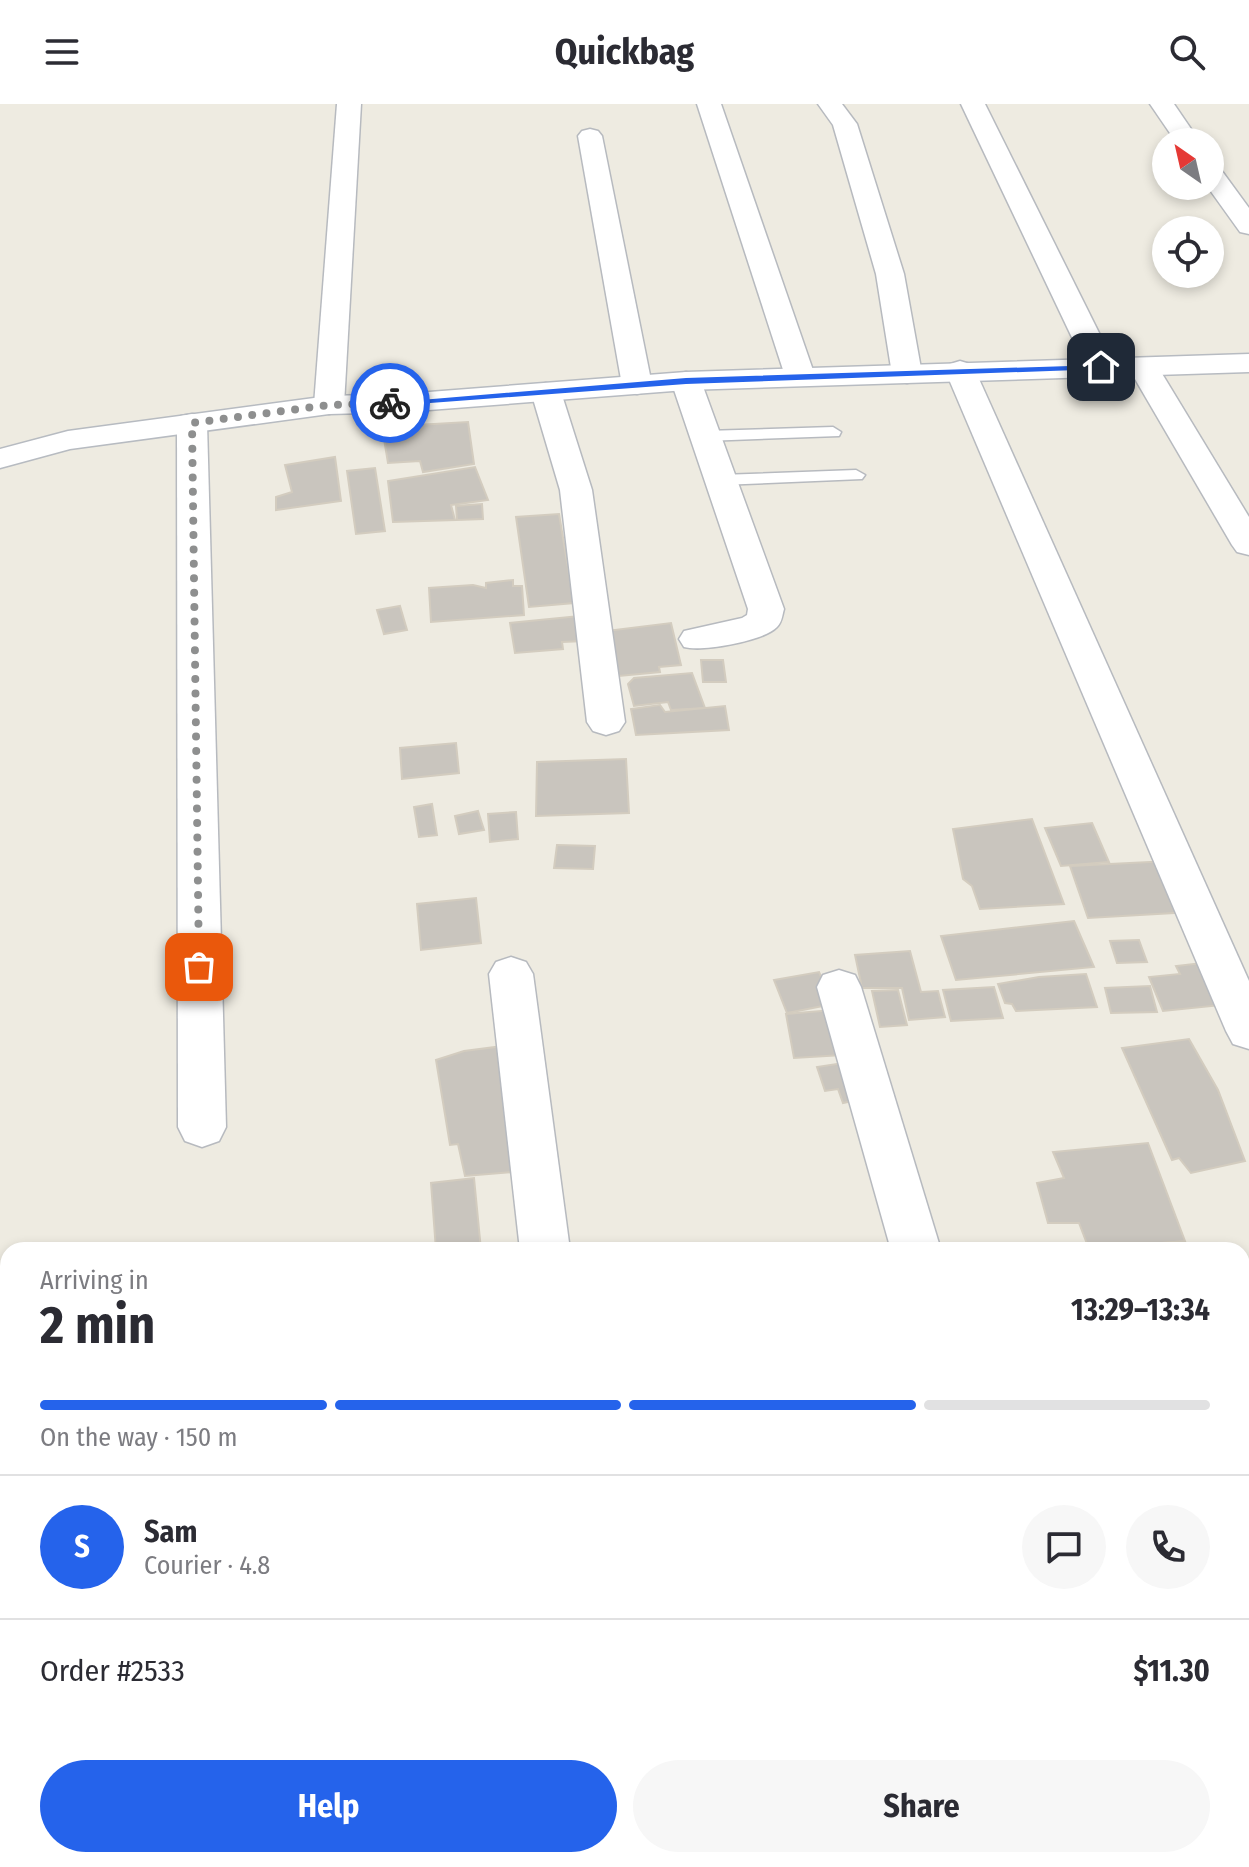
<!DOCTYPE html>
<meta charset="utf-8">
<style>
:root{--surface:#fff;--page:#f7f7f7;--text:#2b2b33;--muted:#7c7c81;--line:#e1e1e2;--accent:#2563eb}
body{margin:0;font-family:"Fira Sans Condensed",sans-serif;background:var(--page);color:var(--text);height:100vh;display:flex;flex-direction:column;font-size:30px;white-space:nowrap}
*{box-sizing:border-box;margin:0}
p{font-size:26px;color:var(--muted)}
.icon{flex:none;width:44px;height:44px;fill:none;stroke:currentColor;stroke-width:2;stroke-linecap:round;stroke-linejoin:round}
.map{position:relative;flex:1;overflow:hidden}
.details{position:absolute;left:0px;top:1138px;width:1250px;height:626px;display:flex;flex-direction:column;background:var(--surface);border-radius:24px 24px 0 0;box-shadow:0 4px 12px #0003}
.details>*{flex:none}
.needle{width:52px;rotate:326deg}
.buttons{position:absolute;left:1152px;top:24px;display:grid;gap:16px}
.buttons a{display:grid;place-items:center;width:72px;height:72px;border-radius:50%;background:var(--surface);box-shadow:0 4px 12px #0003;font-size:40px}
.pin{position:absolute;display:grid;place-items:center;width:68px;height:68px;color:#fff;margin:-34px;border-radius:16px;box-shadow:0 4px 12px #0006}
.courier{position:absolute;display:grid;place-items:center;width:80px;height:80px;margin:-40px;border:6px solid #2563eb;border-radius:50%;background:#fff;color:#222;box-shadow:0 2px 10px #0007}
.overview em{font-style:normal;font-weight:700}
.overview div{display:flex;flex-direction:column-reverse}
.overview{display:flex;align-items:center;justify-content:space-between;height:136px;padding:0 40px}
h1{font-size:52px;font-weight:700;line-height:60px}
.bar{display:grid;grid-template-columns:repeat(4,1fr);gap:12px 8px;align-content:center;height:96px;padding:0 40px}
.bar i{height:10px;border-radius:6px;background:var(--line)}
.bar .selected{background:var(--accent)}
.bar p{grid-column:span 4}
.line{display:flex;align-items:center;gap:20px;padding:0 40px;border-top:2px solid var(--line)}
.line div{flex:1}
.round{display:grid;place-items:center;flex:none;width:84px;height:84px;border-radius:42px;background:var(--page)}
.primary-button{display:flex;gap:16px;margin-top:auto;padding:16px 40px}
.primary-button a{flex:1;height:92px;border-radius:48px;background:var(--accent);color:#fff;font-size:32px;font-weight:700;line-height:92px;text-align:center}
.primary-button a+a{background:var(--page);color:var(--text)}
header{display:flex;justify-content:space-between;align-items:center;height:104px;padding:0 40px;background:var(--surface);font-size:36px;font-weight:700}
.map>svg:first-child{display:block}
.building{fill:#c9c5be;stroke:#d3ccbf;stroke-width:2}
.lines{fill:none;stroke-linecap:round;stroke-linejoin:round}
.lane-casing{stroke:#b7babf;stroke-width:3}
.street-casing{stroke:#b7babf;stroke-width:3}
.secondary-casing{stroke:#b7bbc1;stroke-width:3}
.lane{fill:#fff;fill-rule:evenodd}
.street{fill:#fff;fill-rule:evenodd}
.secondary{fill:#fff;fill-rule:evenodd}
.route{fill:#2563eb}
.done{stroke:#8e8f8f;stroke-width:8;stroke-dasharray:0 14.4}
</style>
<header><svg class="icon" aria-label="menu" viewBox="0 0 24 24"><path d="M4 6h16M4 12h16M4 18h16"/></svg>Quickbag<svg class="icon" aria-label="search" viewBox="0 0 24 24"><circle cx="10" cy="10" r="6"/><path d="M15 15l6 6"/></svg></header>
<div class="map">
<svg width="1249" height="1763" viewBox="0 0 1249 1763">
<rect width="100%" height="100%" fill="#eeebe1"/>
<g class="building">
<path d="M468 318 474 360 423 368 420 357 388 359 382 323Z"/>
<path d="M335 353 341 397 276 406V393L292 388 285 361Z"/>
<path d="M475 363 488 396 451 401 455 416 393 418 388 377Z"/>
<path d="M375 364 385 427 356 430 347 367Z"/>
<path d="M482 400 483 415 457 416 456 402Z"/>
<path d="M559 410 574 499 529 503 516 413Z"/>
<path d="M513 476V482H522L524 511 431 518 429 484 473 481 486 484V479Z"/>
<path d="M400 502 407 526 384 530 377 506Z"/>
<path d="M579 512 584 537 562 538 563 545 515 549 510 519Z"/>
<path d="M671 519 681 561 659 563 660 568 619 572 606 527Z"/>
<path d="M701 556H723L726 578H703Z"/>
<path d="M692 569 705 604 671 606 668 598 634 602 628 580 634 574Z"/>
<path d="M660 601 665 608 725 602 729 626 636 631 631 605Z"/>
<path d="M456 639 459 669 402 675 400 644Z"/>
<path d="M626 655 629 709 536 712 537 658Z"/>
<path d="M432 700 437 731 419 733 414 703Z"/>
<path d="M478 707 484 726 459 730 455 712Z"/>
<path d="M516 708 518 735 490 738 488 710Z"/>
<path d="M1032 715 1064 800 980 805 972 782 963 775 953 725Z"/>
<path d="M1092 719 1109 758 1061 762 1045 724Z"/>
<path d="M557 741 595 742 593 765 554 764Z"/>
<path d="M1170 757 1191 808 1088 814 1070 762Z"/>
<path d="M476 794 481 839 421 846 417 800Z"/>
<path d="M1074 817 1094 863 956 876 941 832Z"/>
<path d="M1139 836 1147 858 1117 859 1110 837Z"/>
<path d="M910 847 921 888 938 887 945 913 909 916 902 884H862L855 851Z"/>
<path d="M1202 859 1222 901 1163 907 1149 873 1180 870 1176 862Z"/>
<path d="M819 868 833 900 787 909 774 876Z"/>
<path d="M1086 870 1097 903 1016 907 1012 900 1005 899 998 880 1039 873Z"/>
<path d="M1150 882 1157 908 1111 909 1105 884Z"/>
<path d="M994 883 1003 914 951 917 943 886Z"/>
<path d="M898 886 907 921 880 923 872 887Z"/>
<path d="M833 906 842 951 794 954 786 910Z"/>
<path d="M1189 935 1218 986 1245 1057 1191 1069 1179 1054 1172 1056 1122 944Z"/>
<path d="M511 941 526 1067 465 1072 458 1040 450 1041 436 956 464 947Z"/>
<path d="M843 959 857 996 843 999 838 985 825 987 817 963Z"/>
<path d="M1148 1039 1185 1137 1089 1145 1079 1119H1048L1037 1079 1064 1074 1053 1048Z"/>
<path d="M474 1074 481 1146H436L431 1079Z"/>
<path d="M1242 1254H1245L1249 1264V1323H1242Z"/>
<path d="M1242 1325H1246L1249 1336V1360H1242Z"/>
<path d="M1249 1364V1425L1242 1409V1365Z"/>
<path d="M242 1756H297V1763H241Z"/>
<path d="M802 1756H975L976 1762 803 1763Z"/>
<path d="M1049 1756H1128L1130 1763H1051Z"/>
<path d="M1138 1756H1191L1192 1763H1139Z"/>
</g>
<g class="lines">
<defs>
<g id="lane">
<path d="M833 323 841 328 839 332 705 337 697 332 705 327Z"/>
<path d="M856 366 865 371 862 375 720 381 711 376 720 371Z"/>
</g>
<g id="street">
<path d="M337 0H361L344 301 340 307 329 310 318 307 314 301Z"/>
<path d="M697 0H721L815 272 810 278 800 281 790 278 785 272Z"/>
<path d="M818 0H842L857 20 904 170 922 270 917 276 907 279 897 276 892 270 876 170 833 21Z"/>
<path d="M961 0H985L1116 263 1111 269 1101 272 1091 269 1086 263Z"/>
<path d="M1150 0H1174L1200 38H1176Z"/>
<path d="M590 25 598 27 602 32 652 281 648 287 637 290 626 287 622 281 578 32 582 27Z"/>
<path d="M1210 61 1219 63 1249 104V130L1240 128 1207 82H1210Z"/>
<path d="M1143 254 1153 257 1158 263 1249 413V451L1237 448 1232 441 1128 263 1133 257Z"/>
<path d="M960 257 970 260 975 266 1249 877V945L1233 940 1226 927 945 266 950 260Z"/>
<path d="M686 268 697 271 701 277 784 505C782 512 782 518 777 523 764 537 703 548 684 543L679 535 684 527 742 514 747 511 748 505 671 277 675 271Z"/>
<path d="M546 279 557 282 561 288 592 386 625 618 619 627 606 631 593 627 587 618 560 386 531 288 535 282Z"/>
<path d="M192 310 203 312 207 319 226 1023 219 1037 202 1043 185 1037 178 1023 177 319 181 312Z"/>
<path d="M511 853 526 858 533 870 570 1146H520L489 870 496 858Z"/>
<path d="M839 866 855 871 861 883 941 1146H891L817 883 823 871Z"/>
<path d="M1249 1475V1533L1242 1534V1476Z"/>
<path d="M8 1525V1585L0 1586V1526Z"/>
<rect x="289" y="1756" width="64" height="7"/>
<path d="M971 1756H1035L1037 1763H973Z"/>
</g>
<path id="secondary" d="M1249 250V268L686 286 403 308 329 310 70 345 0 364V345L68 327 329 292 403 290 686 268Z"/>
</defs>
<use href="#lane" class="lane-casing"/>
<use href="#street" class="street-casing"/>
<use href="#secondary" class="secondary-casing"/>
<use href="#lane" class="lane"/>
<use href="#street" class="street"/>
<use href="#secondary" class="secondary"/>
</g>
<path class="route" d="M1101 261 1104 265 686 280 390 302 385 299 686 274Z"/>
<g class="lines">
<path class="done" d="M199 863 192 319 329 301 390 299"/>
</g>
</svg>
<div class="buttons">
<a><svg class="needle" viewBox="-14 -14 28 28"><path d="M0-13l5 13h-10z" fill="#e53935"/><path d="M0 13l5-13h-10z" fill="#7c7c81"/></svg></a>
<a><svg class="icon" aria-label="locate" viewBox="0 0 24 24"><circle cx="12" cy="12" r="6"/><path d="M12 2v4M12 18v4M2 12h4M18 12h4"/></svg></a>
</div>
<div class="pin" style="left:199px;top:863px;background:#ea580c"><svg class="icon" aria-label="bag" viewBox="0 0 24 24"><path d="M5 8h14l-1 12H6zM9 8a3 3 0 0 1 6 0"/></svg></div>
<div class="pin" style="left:1101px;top:263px;background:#1f2937"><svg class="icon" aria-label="home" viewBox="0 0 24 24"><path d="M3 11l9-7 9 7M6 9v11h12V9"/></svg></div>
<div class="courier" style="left:390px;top:299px"><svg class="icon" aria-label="bike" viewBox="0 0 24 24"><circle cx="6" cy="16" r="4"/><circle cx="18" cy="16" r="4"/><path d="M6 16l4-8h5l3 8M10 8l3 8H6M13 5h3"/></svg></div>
<section class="details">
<div class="overview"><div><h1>2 min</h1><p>Arriving in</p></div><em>13:29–13:34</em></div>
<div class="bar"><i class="selected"></i><i class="selected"></i><i class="selected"></i><i></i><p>On the way · 150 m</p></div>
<div class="line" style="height:144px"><b class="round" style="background:var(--accent);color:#fff">S</b><div><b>Sam</b><p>Courier · 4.8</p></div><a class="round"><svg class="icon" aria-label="chat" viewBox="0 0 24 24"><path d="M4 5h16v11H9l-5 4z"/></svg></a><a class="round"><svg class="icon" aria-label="phone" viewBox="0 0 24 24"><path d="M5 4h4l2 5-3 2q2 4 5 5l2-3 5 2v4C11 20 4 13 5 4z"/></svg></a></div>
<div class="line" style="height:104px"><div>Order #2533</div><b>$11.30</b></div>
<div class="primary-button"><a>Help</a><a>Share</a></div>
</section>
</div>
